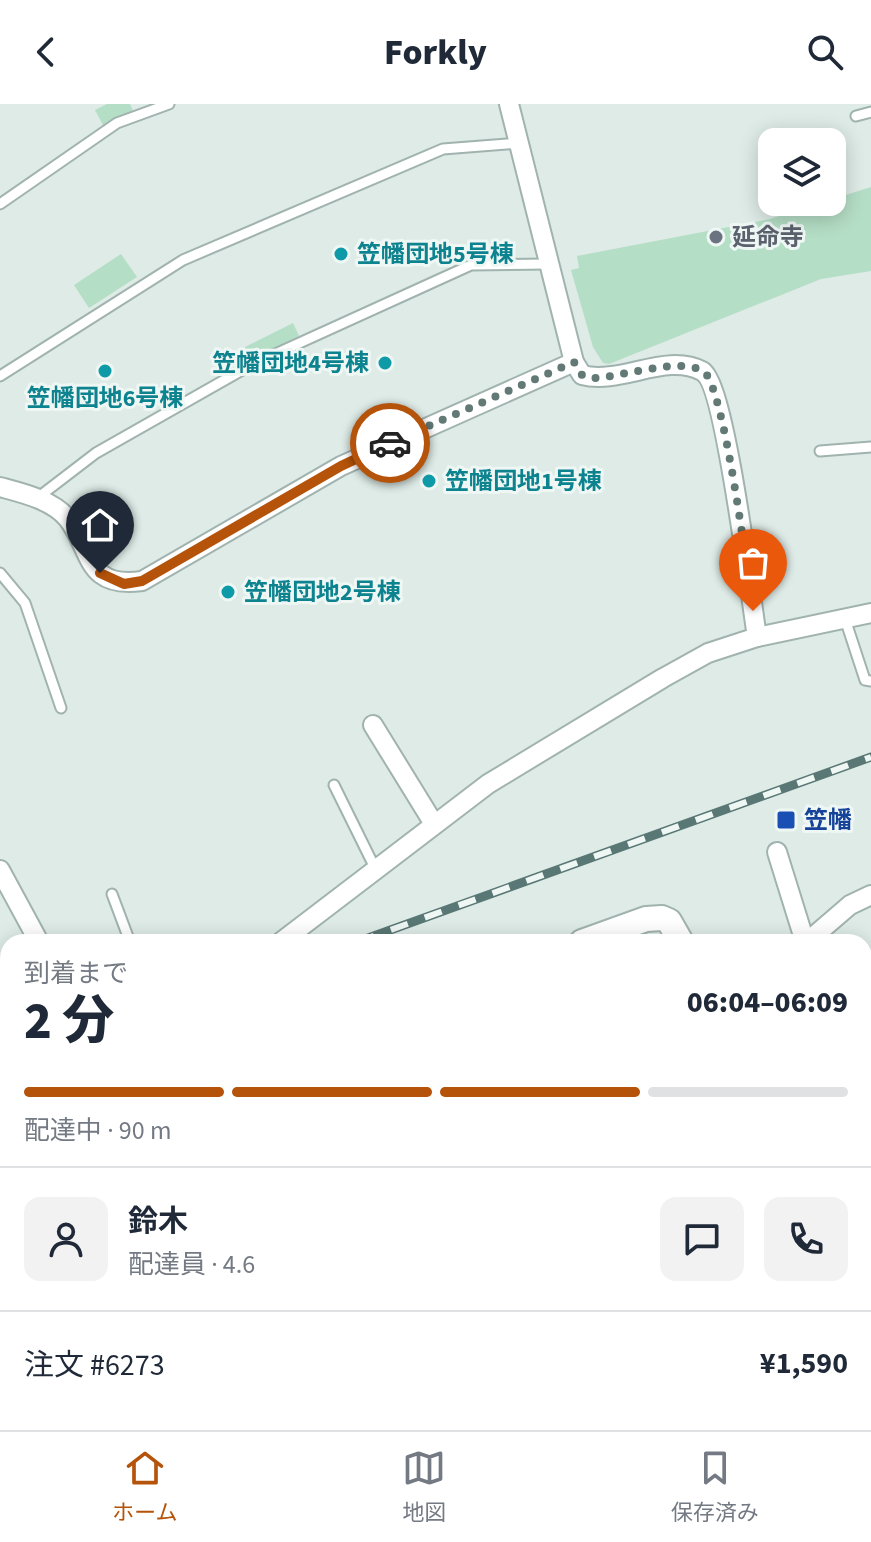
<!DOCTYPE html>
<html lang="ja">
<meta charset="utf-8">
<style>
:root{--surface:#fff;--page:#f2f2f3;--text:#1f2937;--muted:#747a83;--line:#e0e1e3;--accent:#b45309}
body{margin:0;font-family:"Source Sans 3","Noto Sans JP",sans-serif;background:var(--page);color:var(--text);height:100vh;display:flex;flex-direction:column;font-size:30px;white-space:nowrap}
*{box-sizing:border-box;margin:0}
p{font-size:26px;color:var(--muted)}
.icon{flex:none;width:44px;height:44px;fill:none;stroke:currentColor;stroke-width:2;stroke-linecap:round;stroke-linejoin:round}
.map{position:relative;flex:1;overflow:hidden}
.sheet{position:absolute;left:0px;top:830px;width:872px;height:496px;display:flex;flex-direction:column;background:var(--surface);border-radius:24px 24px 0 0;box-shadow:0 4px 20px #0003}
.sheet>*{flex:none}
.fabs{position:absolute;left:758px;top:24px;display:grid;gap:16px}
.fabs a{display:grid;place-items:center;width:88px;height:88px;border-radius:16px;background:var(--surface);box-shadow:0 4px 20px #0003;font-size:40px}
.pin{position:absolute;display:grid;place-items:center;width:68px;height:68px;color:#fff;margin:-82px -34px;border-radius:50% 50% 50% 0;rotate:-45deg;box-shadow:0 0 8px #0007}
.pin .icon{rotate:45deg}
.courier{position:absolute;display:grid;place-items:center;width:80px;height:80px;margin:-40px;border:6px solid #b45309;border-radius:50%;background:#fff;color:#222;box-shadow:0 2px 10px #0007}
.summary em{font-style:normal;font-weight:800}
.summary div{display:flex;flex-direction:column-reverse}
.summary{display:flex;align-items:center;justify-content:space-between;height:136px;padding:0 24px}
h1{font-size:52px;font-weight:800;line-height:60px}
.bar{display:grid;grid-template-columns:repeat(4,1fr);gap:12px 8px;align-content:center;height:96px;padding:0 24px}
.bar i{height:10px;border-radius:6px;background:var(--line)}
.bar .selected{background:var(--accent)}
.bar p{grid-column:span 4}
.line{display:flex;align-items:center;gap:20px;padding:0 24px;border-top:2px solid var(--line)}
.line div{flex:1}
.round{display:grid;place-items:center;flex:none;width:84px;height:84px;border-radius:16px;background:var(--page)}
header{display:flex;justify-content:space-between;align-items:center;height:104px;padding:0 24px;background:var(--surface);font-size:36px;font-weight:800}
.tabs{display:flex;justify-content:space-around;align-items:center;height:112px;border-top:2px solid var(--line);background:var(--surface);font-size:22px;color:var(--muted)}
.tabs a{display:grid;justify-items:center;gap:4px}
.tabs .selected{color:var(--accent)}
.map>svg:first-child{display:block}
.green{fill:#b5dec6}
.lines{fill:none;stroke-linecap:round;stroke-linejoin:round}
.service-casing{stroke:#a1b3af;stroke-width:13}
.minor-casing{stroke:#a1b3af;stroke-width:22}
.tertiary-casing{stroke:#a1b3af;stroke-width:28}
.primary-casing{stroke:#c0c8c7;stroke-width:28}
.service{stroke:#fff;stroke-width:9}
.minor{stroke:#fff;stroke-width:18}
.tertiary{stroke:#fff;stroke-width:24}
.primary{stroke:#60a39c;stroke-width:24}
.rail-casing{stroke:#597774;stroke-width:9}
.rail{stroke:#eff7f4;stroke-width:6;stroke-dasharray:18;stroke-linecap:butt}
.done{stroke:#627975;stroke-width:8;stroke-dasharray:0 14.4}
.route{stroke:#b45309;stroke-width:10}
.worship-dot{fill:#6b7280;stroke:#eff7f4;stroke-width:3}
.culture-dot{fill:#0f9aa8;stroke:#eff7f4;stroke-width:3}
.transit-dot{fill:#1a4fb4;stroke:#eff7f4;stroke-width:3}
.labels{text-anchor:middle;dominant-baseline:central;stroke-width:6;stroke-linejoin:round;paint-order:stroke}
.worship-label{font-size:24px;font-weight:bold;fill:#5b616d;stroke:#eff7f4;text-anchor:start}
.culture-label{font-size:24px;font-weight:bold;fill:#0d838f;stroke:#eff7f4;text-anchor:start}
.transit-label{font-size:24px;font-weight:bold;fill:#164399;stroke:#eff7f4;text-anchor:start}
</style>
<header><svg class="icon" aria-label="back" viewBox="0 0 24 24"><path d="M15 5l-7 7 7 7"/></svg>Forkly<svg class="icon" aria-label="search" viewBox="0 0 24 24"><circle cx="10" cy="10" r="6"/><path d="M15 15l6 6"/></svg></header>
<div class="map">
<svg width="871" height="1326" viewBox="0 0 871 1326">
<rect width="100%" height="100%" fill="#deebe7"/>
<g class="green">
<path d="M107 0H130L133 7 104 23 95 6Z"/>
<path d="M871 83V167L821 175 609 260 603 259 593 243 571 166 579 164 577 152 770 115Z"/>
<path d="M121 150 137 173 89 204 74 181Z"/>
<path d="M293 219 299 232 251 255 245 243Z"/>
</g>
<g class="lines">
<defs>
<g id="service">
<path d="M856 12 871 8"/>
<path d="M0 100 117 19 169 0"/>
<path d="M0 272 183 156 443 45 519 39"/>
<path d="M820 347 871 343"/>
<path d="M36 395 96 349 251 261 471 161 548 160"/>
<path d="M0 469 25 499 61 604"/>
<path d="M845 515 865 576 871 577"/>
<path d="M334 681 375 764"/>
<path d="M112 790 130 838"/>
</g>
<g id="minor">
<path d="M509 0 574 258 582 271C621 281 666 248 702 267 725 279 751 496 757 533"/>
<path d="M0 383C22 389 53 396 68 415 92 446 85 485 142 477L341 362 574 258"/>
<path d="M373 621 434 720"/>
<path d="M777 748 805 838"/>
<path d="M0 766 39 838"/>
<path d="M281 838 488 680 663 574 708 549 757 533 871 509"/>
<path d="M807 838 850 801 871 791"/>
<path d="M0 913 8 911"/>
<path d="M0 1244H8"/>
<path d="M0 1261 8 1270"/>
<path d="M49 1318 56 1326"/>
<path d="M309 1318 313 1326"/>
<path d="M813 1318 819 1326"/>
</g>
<path id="tertiary" d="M582 838 646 815 662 814 669 817 681 838"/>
<g id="primary">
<path d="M864 965 871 960"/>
<path d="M234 1326 252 1318"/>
</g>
</defs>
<use href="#service" class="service-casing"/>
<use href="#minor" class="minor-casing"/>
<use href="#tertiary" class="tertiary-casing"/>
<use href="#primary" class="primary-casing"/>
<use href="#service" class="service"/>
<use href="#minor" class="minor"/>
<use href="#tertiary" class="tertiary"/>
<use href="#primary" class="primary"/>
<defs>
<g id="rail">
<path d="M357 838 871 653"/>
<path d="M0 940 8 938"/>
</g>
</defs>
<use href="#rail" class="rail-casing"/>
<use href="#rail" class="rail"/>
</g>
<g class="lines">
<path class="done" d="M390 339 574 258 582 271 593 274C623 273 677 253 703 267 724 279 748 473 753 507"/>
<path class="route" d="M100 469 124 480 142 477 341 362 390 339"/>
</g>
<circle class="worship-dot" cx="716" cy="133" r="8"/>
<g class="culture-dot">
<circle cx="341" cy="150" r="8"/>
<circle cx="385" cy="259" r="8"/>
<circle cx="105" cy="267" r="8"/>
<circle cx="429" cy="377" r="8"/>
<circle cx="228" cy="488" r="8"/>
</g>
<rect class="transit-dot" x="776" y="706" width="20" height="20" rx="4"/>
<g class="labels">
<g class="worship-label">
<text x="732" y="133">延命寺</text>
</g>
<g class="culture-label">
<text x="357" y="150">笠幡団地5号棟</text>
<text x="369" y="259" text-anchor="end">笠幡団地4号棟</text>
<text x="105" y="294" text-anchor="middle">笠幡団地6号棟</text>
<text x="445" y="377">笠幡団地1号棟</text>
<text x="244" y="488">笠幡団地2号棟</text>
</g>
<g class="transit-label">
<text x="804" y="716">笠幡</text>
</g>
</g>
</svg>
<div class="fabs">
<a><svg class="icon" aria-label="layers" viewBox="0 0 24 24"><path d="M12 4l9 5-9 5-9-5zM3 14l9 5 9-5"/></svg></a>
</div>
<div class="pin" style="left:753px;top:507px;background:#ea580c"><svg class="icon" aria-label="bag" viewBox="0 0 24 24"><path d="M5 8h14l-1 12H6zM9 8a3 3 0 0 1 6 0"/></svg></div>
<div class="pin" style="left:100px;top:469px;background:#1f2937"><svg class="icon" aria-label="home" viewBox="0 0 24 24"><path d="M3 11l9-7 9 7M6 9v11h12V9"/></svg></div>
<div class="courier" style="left:390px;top:339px"><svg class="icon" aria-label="car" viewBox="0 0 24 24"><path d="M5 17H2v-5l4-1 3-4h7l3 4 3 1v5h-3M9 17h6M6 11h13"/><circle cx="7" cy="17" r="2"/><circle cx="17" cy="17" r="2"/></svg></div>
<section class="sheet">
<div class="summary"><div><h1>2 分</h1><p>到着まで</p></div><em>06:04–06:09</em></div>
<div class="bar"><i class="selected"></i><i class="selected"></i><i class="selected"></i><i></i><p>配達中 · 90 m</p></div>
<div class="line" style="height:144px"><a class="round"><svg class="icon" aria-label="person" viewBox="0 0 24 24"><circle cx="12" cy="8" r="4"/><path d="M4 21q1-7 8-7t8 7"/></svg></a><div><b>鈴木</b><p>配達員 · 4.6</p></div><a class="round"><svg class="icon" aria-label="chat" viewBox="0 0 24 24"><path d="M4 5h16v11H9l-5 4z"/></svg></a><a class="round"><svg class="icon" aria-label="phone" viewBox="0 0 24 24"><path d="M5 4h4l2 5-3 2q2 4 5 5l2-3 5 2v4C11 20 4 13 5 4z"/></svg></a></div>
<div class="line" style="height:104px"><div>注文 #6273</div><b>¥1,590</b></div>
</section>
</div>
<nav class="tabs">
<a class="selected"><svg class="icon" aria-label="home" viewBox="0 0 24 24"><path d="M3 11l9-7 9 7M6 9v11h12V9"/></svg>ホーム</a>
<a><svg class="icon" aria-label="map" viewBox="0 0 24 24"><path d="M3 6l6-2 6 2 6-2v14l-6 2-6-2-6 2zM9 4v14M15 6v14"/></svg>地図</a>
<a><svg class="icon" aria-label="saved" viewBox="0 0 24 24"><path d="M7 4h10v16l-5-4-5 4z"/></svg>保存済み</a>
</nav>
